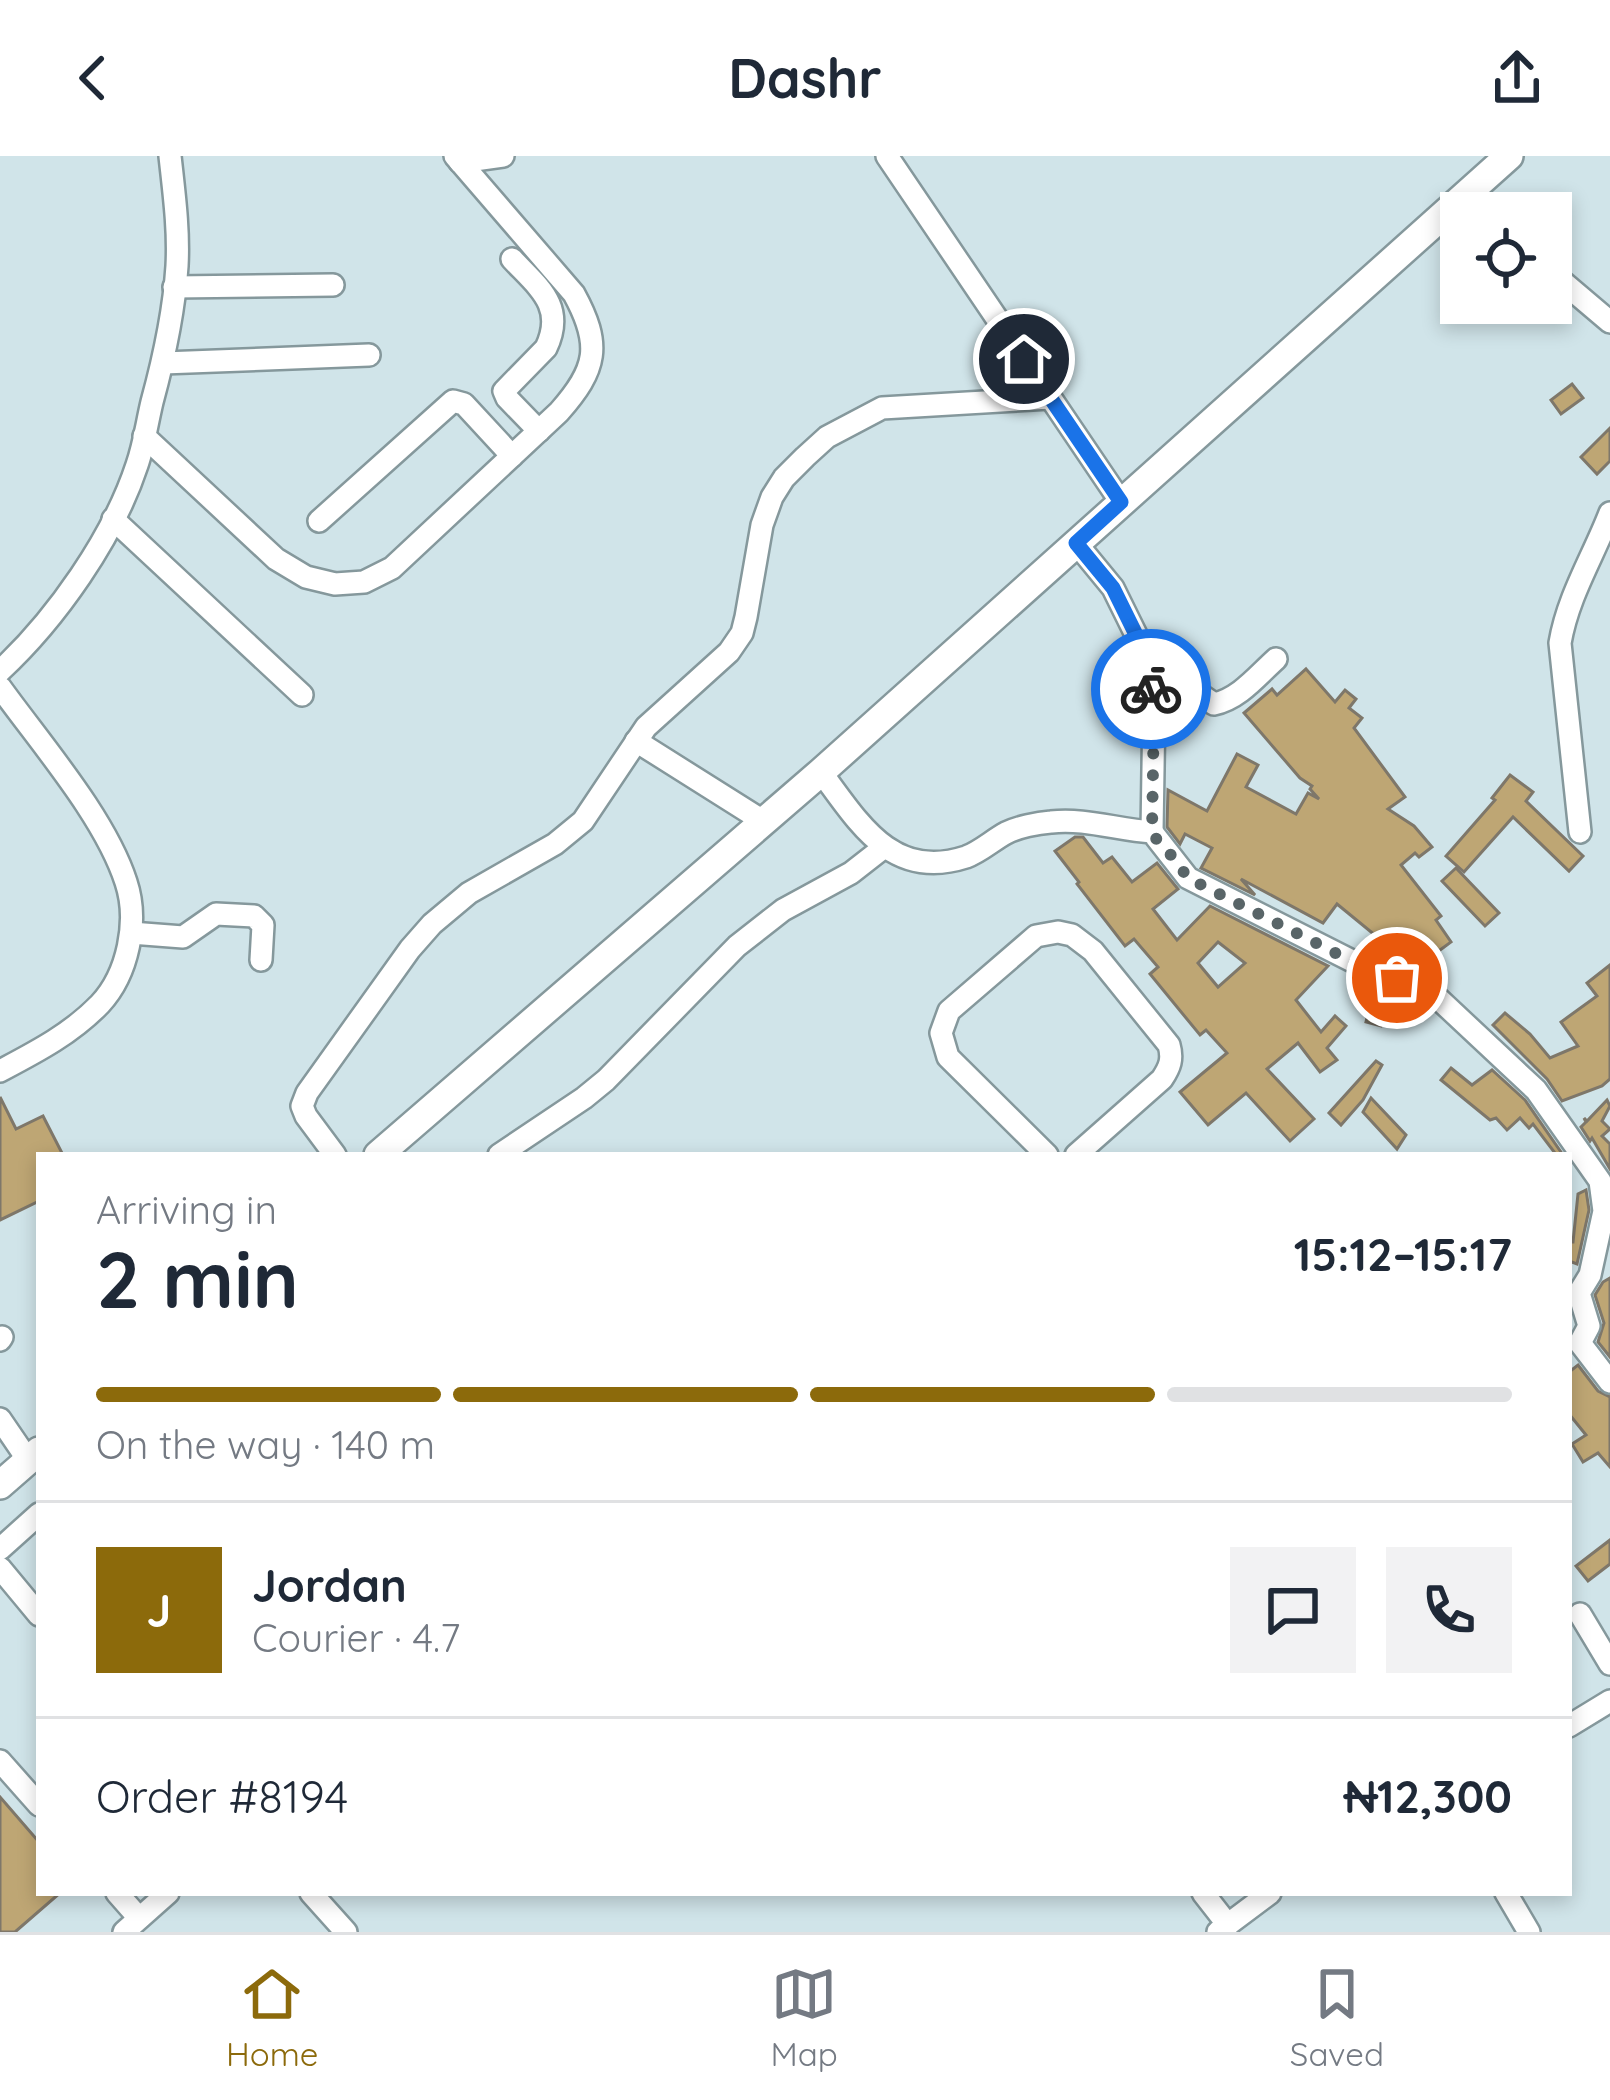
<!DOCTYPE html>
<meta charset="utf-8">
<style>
:root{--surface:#fff;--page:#f2f2f3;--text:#1f2937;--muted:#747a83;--line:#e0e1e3;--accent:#8c6a0b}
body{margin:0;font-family:Quicksand,sans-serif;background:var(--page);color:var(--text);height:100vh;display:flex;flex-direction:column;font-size:45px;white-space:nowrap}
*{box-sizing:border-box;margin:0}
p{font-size:39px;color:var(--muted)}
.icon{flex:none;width:66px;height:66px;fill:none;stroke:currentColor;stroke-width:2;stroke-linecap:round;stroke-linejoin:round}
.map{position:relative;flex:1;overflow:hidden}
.sheet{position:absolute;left:36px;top:996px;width:1536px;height:744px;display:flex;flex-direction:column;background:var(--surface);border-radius:0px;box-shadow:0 6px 18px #0003}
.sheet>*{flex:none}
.controls{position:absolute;left:1440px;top:36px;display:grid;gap:24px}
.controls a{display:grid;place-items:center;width:132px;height:132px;border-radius:0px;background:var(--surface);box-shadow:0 6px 18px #0003;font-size:60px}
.pin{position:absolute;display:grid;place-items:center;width:102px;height:102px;color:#fff;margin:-51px;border:6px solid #fff;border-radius:50%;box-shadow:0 3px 12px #0007}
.courier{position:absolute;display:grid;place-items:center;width:120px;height:120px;margin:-60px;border:9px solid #1a73e8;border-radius:50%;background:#fff;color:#222;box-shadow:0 3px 15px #0007}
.headline em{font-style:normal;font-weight:800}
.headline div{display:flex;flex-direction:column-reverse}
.headline{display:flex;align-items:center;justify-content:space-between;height:204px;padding:0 60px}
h1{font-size:78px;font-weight:800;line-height:90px}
.bar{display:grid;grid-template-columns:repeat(4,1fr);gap:18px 12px;align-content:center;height:144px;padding:0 60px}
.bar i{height:15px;border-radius:9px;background:var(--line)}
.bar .selected{background:var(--accent)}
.bar p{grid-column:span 4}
.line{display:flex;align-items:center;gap:30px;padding:0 60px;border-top:3px solid var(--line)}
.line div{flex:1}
.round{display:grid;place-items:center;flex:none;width:126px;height:126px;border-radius:0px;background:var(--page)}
header{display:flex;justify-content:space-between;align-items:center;height:156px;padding:0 60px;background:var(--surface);font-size:54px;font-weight:800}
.dock{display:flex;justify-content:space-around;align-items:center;height:168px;border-top:3px solid var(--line);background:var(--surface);font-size:33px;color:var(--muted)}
.dock a{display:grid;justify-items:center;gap:6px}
.dock .selected{color:var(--accent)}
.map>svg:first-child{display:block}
.building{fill:#bea674;stroke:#7e776a;stroke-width:3;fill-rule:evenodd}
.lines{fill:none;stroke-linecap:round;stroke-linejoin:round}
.minor-casing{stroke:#85989c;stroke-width:26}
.major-casing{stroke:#85989c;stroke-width:32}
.minor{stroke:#fff;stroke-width:21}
.major{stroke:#fff;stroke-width:27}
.done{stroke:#596568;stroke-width:12;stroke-dasharray:0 21.6}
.route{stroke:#1a73e8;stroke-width:15}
</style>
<header><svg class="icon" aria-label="back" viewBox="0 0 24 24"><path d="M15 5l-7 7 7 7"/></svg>Dashr<svg class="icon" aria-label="share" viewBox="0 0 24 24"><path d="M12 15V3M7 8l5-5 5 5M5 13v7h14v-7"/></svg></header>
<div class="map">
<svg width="1610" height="1776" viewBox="0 0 1610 1776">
<rect width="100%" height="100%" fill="#d0e4e9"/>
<g class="building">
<path d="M1572 228 1583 242 1561 258 1551 244Z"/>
<path d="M1610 272V305L1597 318 1581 301Z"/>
<path d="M1306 513 1335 546 1345 534 1356 543 1349 552 1362 562 1354 572 1405 641 1388 653 1414 670 1432 691 1419 701 1415 697 1401 709 1441 760 1436 764 1451 786 1436 797 1430 788 1419 806 1376 780 1337 748 1323 767 1241 723 1255 739 1201 712 1212 692 1185 678 1180 688 1167 671 1168 634 1207 655 1237 598 1258 609 1246 631 1296 658 1308 637 1319 643 1310 633 1312 630 1300 622 1244 557 1272 533 1277 539Z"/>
<path d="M1510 619 1533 636 1526 645 1583 700 1569 715 1513 661 1464 716 1446 700 1495 644 1492 642Z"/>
<path d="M1075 681H1083L1103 707 1112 701 1132 726 1157 707 1178 733 1153 753 1177 784 1210 750 1328 810 1296 844 1321 876 1335 860 1346 870 1327 892 1337 904 1320 916 1298 887 1267 913 1314 963 1290 985 1246 937 1208 969 1180 936 1227 897 1206 874 1200 879 1150 818 1158 811 1134 783 1125 790 1077 728 1079 726 1055 695ZM1218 786 1245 807 1218 831 1198 807Z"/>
<path d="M1456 712 1499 757 1485 770 1442 725Z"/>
<path d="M1610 809V923L1602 930 1562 945 1547 923 1493 869 1505 857 1530 878 1550 902 1578 890 1561 866 1597 840 1587 827Z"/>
<path d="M1362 827 1419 845 1426 851 1411 864 1387 846 1381 870 1366 866 1373 837 1361 830Z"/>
<path d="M1376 905 1382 909 1363 944 1341 969 1329 957Z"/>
<path d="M1451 912 1472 929 1492 914 1525 944 1563 999H1553L1555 997 1533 968 1529 972 1520 962 1507 974 1496 962 1490 964 1441 924Z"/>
<path d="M0 941 16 973 43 960 63 999H39V1045L0 1064Z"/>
<path d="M1371 942 1406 979 1397 993 1363 956Z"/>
<path d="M1607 944 1610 950 1602 965 1610 973 1602 980 1610 988V1013L1592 982 1590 985 1581 971 1586 966 1584 962 1587 965Z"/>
<path d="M1586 1034 1589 1054 1577 1108 1569 1105V1086H1573L1578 1038Z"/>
<path d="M1610 1122V1201L1598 1186 1604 1167 1595 1139 1603 1126Z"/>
<path d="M1578 1209 1598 1235 1610 1241V1311L1598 1297 1583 1306 1572 1288 1586 1279 1569 1258V1216Z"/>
<path d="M1610 1384V1408L1588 1425 1576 1410Z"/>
<path d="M0 1641 39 1686V1737H60L15 1776H0Z"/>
</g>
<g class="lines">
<defs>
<g id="minor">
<path d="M887 0 1121 346"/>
<path d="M460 6 503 0"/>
<path d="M512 103C538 131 566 150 546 192L504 235 507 242 539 275"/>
<path d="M1551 116 1610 166"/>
<path d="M174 131 333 129"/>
<path d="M163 207 369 199"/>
<path d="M144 280 276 403 306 421 335 428 364 426 392 412 559 256C597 213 602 189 574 138L455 0"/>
<path d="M113 363 302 539"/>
<path d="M319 365 453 245 464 248 512 300"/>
<path d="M1076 387 1113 432 1148 503 1154 550 1152 676"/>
<path d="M1148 503 1214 548C1239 543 1257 520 1276 503"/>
<path d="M0 515C56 463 113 382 137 309 144 289 147 267 152 246 164 202 174 156 177 110 179 73 174 37 170 0"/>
<path d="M0 531C41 588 105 661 126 726 139 765 128 818 100 848 71 878 36 896 0 915"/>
<path d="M636 585 763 665"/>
<path d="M821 616C859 667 892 725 966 701 980 696 993 684 1006 677 1018 671 1037 667 1051 666 1085 662 1118 674 1152 676L1188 722 1368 813 1427 832 1536 934 1600 1025 1604 1055 1590 1119 1579 1137 1589 1170 1580 1187 1610 1226"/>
<path d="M1580 676 1560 487C1568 440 1593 401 1610 357"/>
<path d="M131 777 183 781 216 758 254 760 263 769 261 804"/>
<path d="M335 999 306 960 302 950 307 937 410 793 432 768 469 737 555 688 583 665 646 571 729 496 742 477 746 461 762 369 772 341 784 322 805 301 827 281 882 252 1050 242"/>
<path d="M499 999 584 942 606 924 737 790 783 754 851 717 883 692"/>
<path d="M1047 999 948 901 941 877 949 855 1036 780 1058 776 1072 779 1093 795 1169 889C1173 903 1170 911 1162 923L1076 999"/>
<path d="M0 1184 2 1181"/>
<path d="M0 1263 28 1304"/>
<path d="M0 1393 39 1358"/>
<path d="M0 1412 39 1459"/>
<path d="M1580 1458 1610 1508"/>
<path d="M1569 1570 1610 1545"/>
<path d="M0 1605 39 1649"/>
<path d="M117 1737 139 1762"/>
<path d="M311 1737 346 1776"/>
<path d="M1203 1737 1228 1769"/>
<path d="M1506 1737 1529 1776"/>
<path d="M124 1776 168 1737"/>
<path d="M1218 1776 1270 1737"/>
</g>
<g id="major">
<path d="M378 999 821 616 1509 0"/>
<path d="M0 1329 39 1295"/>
</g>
</defs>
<use href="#minor" class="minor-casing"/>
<use href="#major" class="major-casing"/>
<use href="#minor" class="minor"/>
<use href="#major" class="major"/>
</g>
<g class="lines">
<path class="done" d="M1151 533 1154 550 1152 676 1159 687 1173 701 1188 722 1367 813 1397 822"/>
<path class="route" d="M1024 203 1121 346 1076 387 1113 432 1148 503 1151 533"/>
</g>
</svg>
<div class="controls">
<a><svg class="icon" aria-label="locate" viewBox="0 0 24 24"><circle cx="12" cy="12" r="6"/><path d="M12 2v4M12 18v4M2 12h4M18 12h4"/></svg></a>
</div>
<div class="pin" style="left:1397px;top:822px;background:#ea580c"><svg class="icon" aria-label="bag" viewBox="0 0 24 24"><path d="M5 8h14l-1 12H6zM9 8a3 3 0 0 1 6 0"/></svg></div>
<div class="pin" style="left:1024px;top:203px;background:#1f2937"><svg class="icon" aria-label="home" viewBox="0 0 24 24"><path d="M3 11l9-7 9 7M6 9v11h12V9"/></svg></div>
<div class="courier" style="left:1151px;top:533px"><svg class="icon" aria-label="bike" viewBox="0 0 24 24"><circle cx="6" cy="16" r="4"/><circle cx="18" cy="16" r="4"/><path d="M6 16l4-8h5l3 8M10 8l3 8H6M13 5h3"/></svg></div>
<section class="sheet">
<div class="headline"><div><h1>2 min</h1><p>Arriving in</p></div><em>15:12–15:17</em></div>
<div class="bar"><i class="selected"></i><i class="selected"></i><i class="selected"></i><i></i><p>On the way · 140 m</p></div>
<div class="line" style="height:216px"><b class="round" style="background:var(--accent);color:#fff">J</b><div><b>Jordan</b><p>Courier · 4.7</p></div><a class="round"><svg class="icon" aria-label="chat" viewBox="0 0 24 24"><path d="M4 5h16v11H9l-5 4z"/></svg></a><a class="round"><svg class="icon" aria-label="phone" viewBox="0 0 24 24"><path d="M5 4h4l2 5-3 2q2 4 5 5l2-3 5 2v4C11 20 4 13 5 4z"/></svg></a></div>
<div class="line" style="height:156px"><div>Order #8194</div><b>₦12,300</b></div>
</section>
</div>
<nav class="dock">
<a class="selected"><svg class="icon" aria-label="home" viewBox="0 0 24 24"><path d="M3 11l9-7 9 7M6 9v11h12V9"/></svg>Home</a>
<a><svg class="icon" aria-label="map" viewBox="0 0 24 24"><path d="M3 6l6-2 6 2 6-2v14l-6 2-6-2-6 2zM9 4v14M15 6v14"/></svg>Map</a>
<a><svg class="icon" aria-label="saved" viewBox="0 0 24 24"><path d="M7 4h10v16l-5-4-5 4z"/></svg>Saved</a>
</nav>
